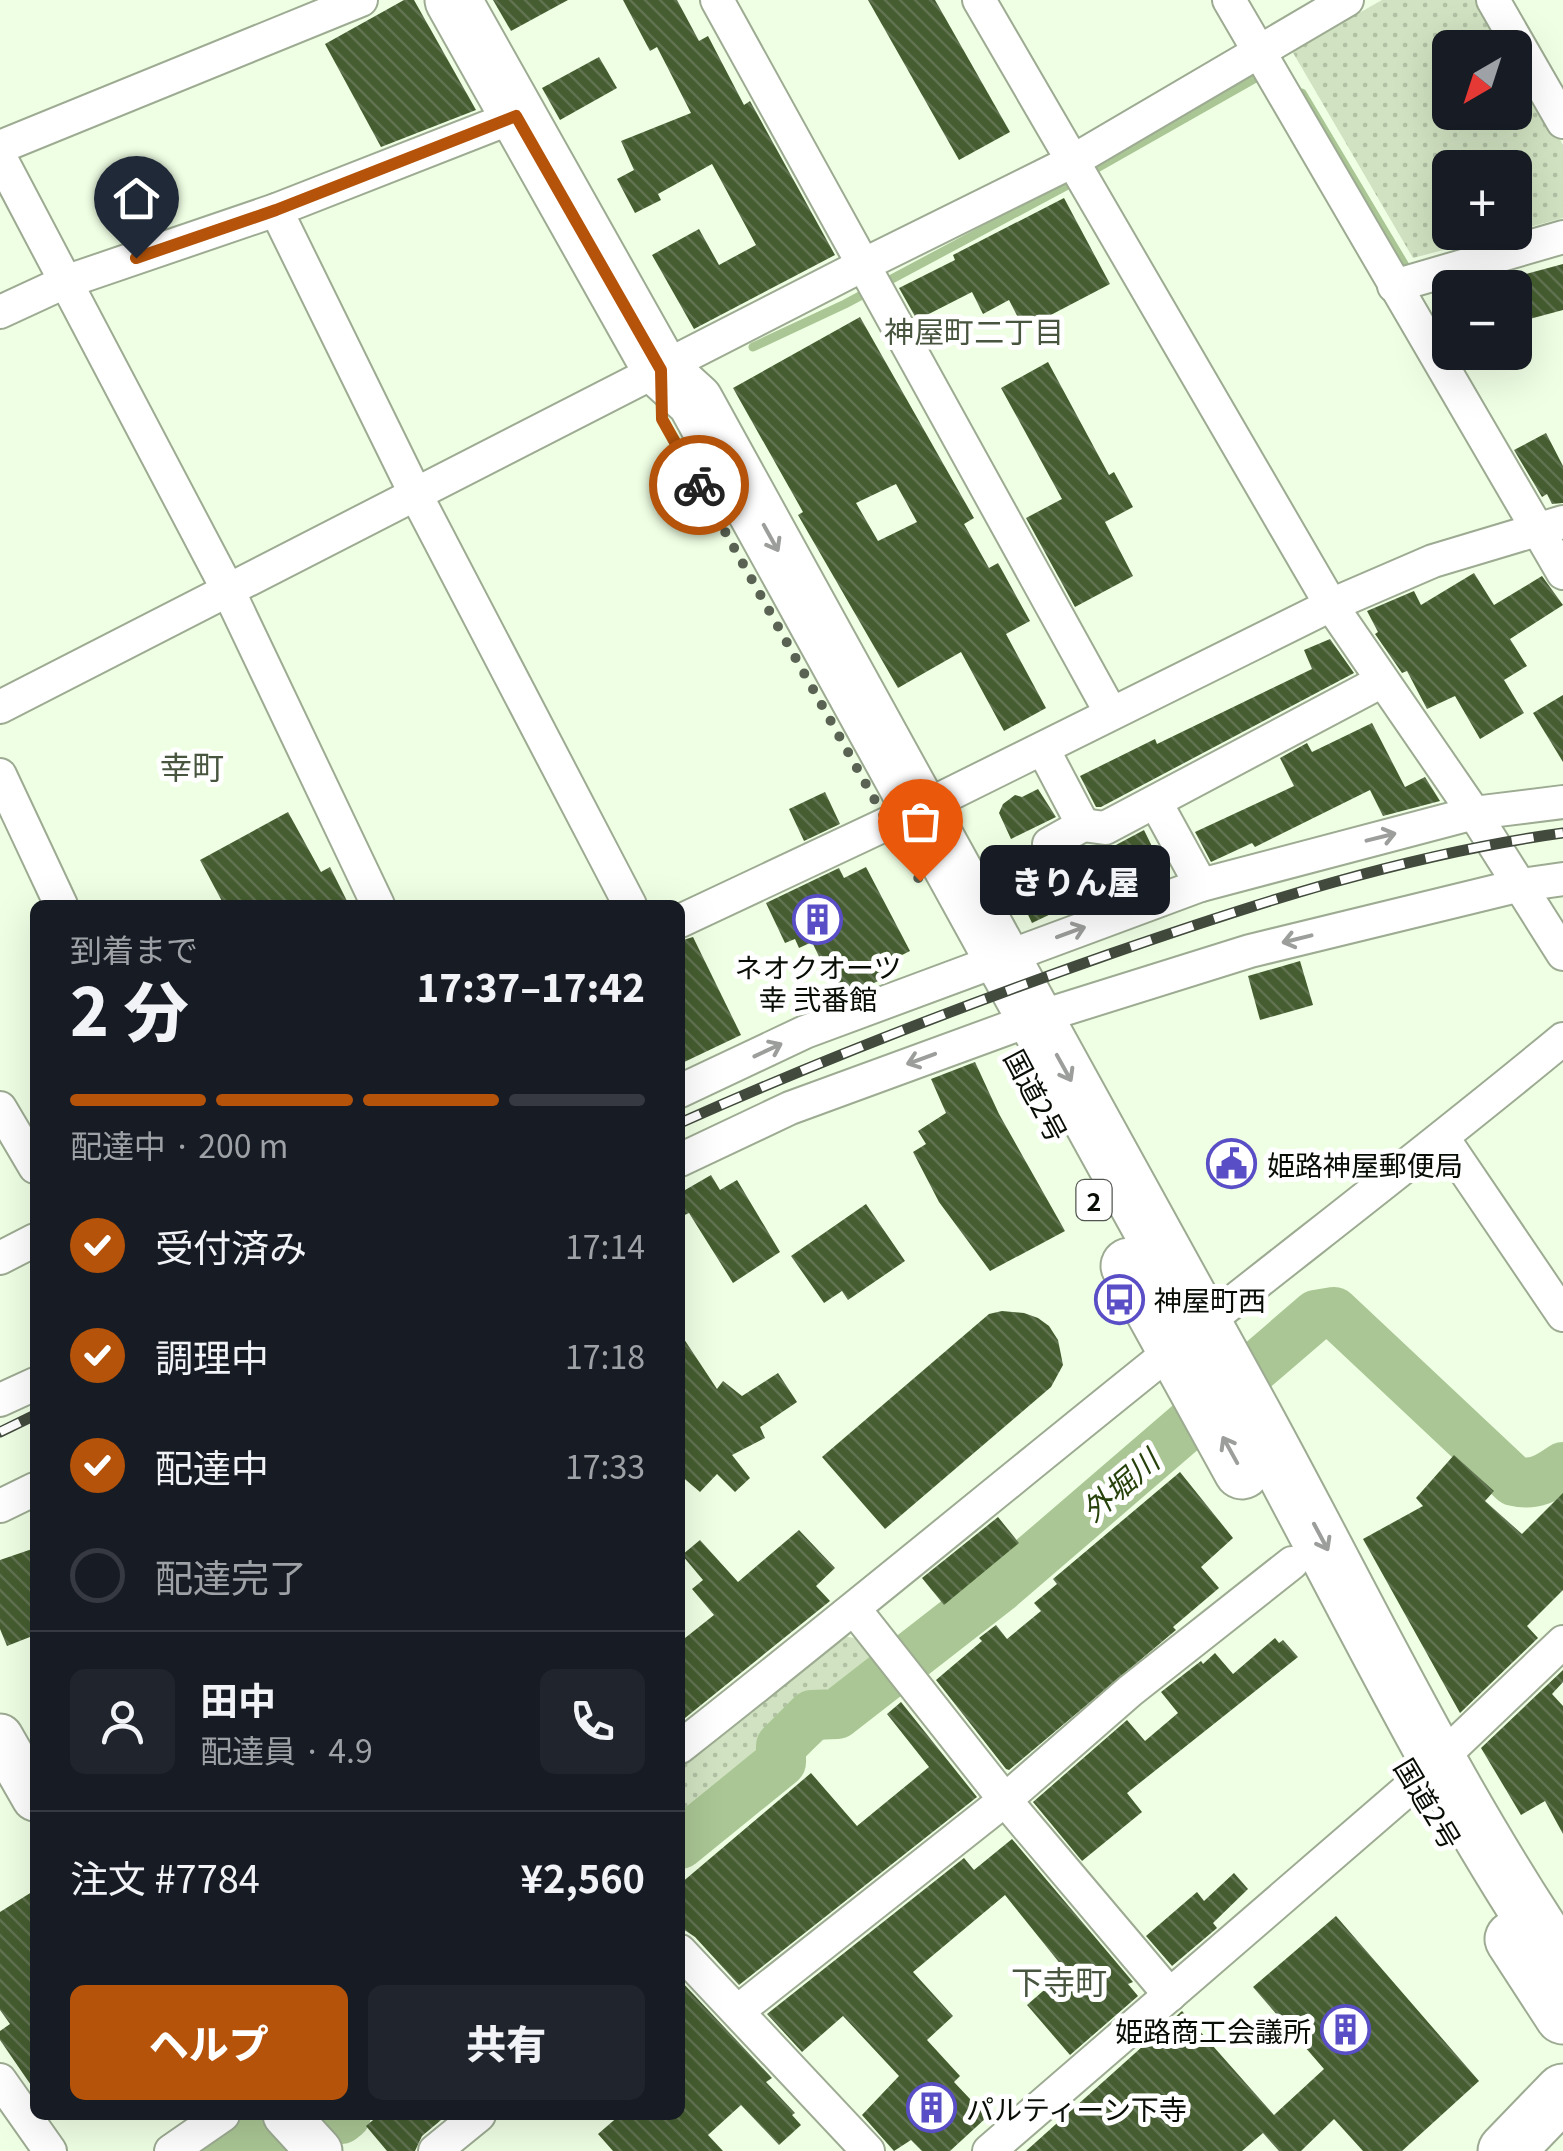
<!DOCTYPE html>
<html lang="ja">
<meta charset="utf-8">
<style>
:root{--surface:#171b24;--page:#20242c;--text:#f1f3f6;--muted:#9ea1a6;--line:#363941;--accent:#b45309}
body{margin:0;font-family:Georgia,"Noto Sans JP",serif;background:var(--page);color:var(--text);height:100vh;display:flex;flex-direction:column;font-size:38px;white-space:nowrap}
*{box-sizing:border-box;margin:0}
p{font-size:32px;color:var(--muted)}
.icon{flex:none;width:55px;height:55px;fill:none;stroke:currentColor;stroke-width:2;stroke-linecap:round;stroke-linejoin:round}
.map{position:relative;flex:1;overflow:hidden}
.side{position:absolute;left:30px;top:900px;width:655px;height:1220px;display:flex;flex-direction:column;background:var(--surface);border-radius:15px;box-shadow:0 10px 40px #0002}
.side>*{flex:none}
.needle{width:65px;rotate:219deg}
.tools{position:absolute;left:1432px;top:30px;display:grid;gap:20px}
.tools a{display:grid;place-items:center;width:100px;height:100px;border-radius:15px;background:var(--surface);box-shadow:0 10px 40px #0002;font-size:50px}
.pin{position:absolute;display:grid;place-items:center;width:85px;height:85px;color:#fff;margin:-102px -42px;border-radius:50% 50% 50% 0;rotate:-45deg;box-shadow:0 0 10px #0007}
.pin .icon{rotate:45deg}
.courier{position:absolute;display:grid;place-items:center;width:100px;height:100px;margin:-50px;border:8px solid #b45309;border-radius:50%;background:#fff;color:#222;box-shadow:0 2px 12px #0007}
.bubble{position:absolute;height:70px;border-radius:15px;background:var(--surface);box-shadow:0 10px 40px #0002;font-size:32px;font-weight:800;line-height:70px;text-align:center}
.headline em{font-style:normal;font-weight:800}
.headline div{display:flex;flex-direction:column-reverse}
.headline{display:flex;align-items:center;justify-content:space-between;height:170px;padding:0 40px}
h1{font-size:65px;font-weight:800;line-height:75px}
.bar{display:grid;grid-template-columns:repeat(4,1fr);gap:15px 10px;align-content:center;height:120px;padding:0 40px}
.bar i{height:12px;border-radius:8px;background:var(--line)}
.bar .active{background:var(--accent)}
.bar p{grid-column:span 4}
.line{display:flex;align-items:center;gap:25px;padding:0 40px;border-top:2px solid var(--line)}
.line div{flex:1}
.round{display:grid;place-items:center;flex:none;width:105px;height:105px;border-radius:15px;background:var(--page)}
ol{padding:0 40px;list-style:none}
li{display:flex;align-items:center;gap:30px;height:110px}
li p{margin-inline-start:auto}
li .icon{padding:10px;border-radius:50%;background:var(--accent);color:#fff;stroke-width:4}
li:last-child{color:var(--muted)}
li i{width:55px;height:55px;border:5px solid var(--line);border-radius:50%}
.action{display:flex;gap:20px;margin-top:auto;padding:20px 40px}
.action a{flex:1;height:115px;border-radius:15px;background:var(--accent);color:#fff;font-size:40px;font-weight:800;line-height:115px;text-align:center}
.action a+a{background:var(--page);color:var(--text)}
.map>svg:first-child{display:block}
.green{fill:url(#green-dots)}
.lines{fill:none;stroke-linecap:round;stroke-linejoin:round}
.stream{stroke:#aac694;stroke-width:9}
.river{stroke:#aac694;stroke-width:50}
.building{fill:url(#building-back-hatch);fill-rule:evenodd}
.street-casing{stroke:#9dab92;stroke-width:36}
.secondary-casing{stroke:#9dab92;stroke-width:49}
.highway-casing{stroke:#9dab92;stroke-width:59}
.street{stroke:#fff;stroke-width:32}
.secondary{stroke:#fff;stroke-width:45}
.highway{stroke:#fff;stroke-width:55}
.rail-casing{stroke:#424a3d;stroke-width:11}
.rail{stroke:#fff;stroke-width:8;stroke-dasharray:22;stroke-linecap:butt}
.oneway{stroke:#9c9e9b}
.done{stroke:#596253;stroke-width:10;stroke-dasharray:0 18}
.route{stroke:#b45309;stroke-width:12}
.labels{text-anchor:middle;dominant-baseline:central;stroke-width:10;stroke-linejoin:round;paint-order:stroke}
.shield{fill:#fff;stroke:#525650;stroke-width:2.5}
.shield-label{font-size:25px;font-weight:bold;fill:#080d05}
.poi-label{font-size:28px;fill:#080d05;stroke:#fff;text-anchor:start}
.street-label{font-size:28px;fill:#080d05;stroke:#fff}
.neighbourhood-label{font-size:30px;fill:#48553f;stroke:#fff}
.water-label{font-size:30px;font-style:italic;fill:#28420c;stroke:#fff}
.quarter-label{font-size:32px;fill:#48553f;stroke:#fff}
</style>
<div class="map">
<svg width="1563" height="2151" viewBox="0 0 1563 2151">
<defs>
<pattern id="green-dots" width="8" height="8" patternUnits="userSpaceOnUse" patternTransform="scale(2.5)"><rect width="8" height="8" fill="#d0e2c1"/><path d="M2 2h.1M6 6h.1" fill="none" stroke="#b1c1a4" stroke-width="1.8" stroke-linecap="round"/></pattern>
<pattern id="building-back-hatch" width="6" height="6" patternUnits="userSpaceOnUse" patternTransform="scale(2.5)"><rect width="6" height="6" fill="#455d30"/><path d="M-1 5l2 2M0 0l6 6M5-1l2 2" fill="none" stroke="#617351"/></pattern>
</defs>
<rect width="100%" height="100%" fill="#efffe4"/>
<g class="green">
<path d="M1382 0H1483L1509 47 1450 48V112H1515V59L1563 145V218L1515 231V168H1450V232L1508 233 1413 258 1292 51Z"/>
<path d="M842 1636 861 1639 895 1680 680 1860V1766Z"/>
</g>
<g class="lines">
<g class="stream">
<path d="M1302 93 1407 269 1411 268"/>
<path d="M1088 173 1266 72"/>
<path d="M753 347 845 304 1075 181"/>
</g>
<g class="river">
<path d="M680 1844 781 1762V1746L812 1715 837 1714 999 1588 1316 1315 1334 1312 1514 1481C1535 1486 1547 1478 1563 1467"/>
<path d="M209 2151 237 2132 341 2119 346 2115"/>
</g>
</g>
<g class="building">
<path d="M404 0H414L476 110 381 147 325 44Z"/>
<path d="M493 0H568L511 31Z"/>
<path d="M623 0H677L699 41 708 36 744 105 750 101 835 255 694 329 652 255 699 229 719 265 756 245 712 164 658 194 661 200 635 213 617 179 634 170 621 141 691 113 657 47 650 51Z"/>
<path d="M868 0H935L1010 132 959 160Z"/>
<path d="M599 57 617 88 560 120 542 88Z"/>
<path d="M1064 198 1110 284 1024 329 1009 300 983 314 972 292 917 320 899 288 955 260 953 255Z"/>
<path d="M1563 264V310L1515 323V277Z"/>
<path d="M860 317 974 518 964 524 989 568 998 563 1030 621 1006 634 1046 708 1004 731 961 652 898 688 798 515 803 512 733 388ZM896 484 917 522 878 541 856 503Z"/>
<path d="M1048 362 1109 475 1114 472 1133 507 1105 522 1133 576 1075 607 1026 518 1062 499 1001 388Z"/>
<path d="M1546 433 1563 466V503L1552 504 1547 494 1542 497 1514 450Z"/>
<path d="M1474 573 1494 605 1542 576 1563 605 1510 639 1527 666 1504 680 1524 713 1480 739 1455 696 1427 709 1407 671 1402 673 1375 634 1378 632 1367 611 1414 591 1421 605Z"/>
<path d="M1330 639 1354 673 1101 807H1096L1080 776 1155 739 1157 744 1312 669 1304 650Z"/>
<path d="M1563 695V762L1533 713Z"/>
<path d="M1372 723 1405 787 1425 777 1440 801 1383 816 1370 790 1255 847 1252 843 1211 862 1195 832 1294 786 1280 758 1307 743 1312 752Z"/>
<path d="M1038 789 1056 817 1011 839 999 813 1003 804 1015 795 1022 797Z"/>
<path d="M825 792 840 824 804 841 789 809Z"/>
<path d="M288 812 321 872 330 867 349 905H224L200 860Z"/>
<path d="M1144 830 1164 871 1133 886 1131 881 1079 907 1076 902 1032 923 1018 894 1055 877 1057 880 1116 850 1114 846Z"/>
<path d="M866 867 910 951 884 964 890 976 839 998 812 942 799 948 795 939 785 943 766 903 839 868 844 878Z"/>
<path d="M693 937 741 1035 680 1064V941Z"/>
<path d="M1300 961 1313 1005 1260 1020 1248 976Z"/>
<path d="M975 1062 999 1114 1065 1231 990 1271 939 1202 913 1152 926 1144 918 1131 946 1113 931 1079Z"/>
<path d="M711 1175 720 1190 737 1180 780 1252 733 1283 689 1213 680 1217V1193Z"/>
<path d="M866 1204 905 1261 848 1300 842 1291 824 1303 791 1256Z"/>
<path d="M1002 1311 1024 1313 1038 1318 1049 1326 1058 1340 1063 1365 1051 1387 885 1529 822 1457 989 1314Z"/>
<path d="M680 1333 717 1389 723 1381 742 1396 778 1373 797 1402 760 1427 765 1438 732 1455 750 1478 735 1492 717 1474 700 1492 680 1475Z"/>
<path d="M1454 1455 1494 1491 1485 1501 1522 1534 1563 1493V1590L1527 1626 1538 1638 1460 1713 1363 1539 1423 1506 1416 1498Z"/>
<path d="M1180 1472 1233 1538 1201 1567 1219 1588 1173 1627 1176 1630 1009 1770 1006 1769 936 1680 982 1641 979 1638 996 1625 1007 1639 1041 1611 1034 1603 1057 1584 1053 1579Z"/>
<path d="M998 1517 1019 1543 944 1605 922 1578Z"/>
<path d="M799 1530 835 1568 816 1586 830 1601 680 1722V1642L714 1615 692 1589 703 1580 682 1555 700 1540 738 1582Z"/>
<path d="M35 1548V1635L7 1646 0 1629V1560Z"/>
<path d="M1275 1638 1279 1643 1283 1640 1298 1657 1127 1793 1142 1812 1082 1861 1033 1802 1127 1720 1145 1741 1178 1713 1161 1692 1201 1661 1203 1664 1215 1653 1233 1674Z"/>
<path d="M1563 1670V1682L1552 1694 1563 1706V1834L1545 1801 1521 1815 1481 1748Z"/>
<path d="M901 1702 977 1797 739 1985 695 1937 680 1927V1884L811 1773 857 1826 929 1767 887 1714Z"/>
<path d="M1012 1839 1133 1982 1128 1984 1138 1996 1070 2055 1027 2005 1066 1971 1005 1895 913 1972 953 2016 927 2040 960 2076 954 2082 987 2117 950 2151H922L911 2140 894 2151 862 2115 899 2076 843 2016 802 2052 767 2014 964 1858 974 1870Z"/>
<path d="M1234 1873 1248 1889 1213 1923 1217 1928 1172 1966 1146 1936 1197 1892 1204 1901Z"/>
<path d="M35 1890V2091L0 2040V2031L10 2024 0 2010V1912Z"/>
<path d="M1336 1916 1479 2081 1402 2151H1363L1334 2119 1301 2151H1279L1263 2133 1242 2151H1026L1182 2011 1274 2115 1324 2069 1253 1987Z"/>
<path d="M680 1980 772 2078 766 2082 795 2113 792 2115 801 2125 779 2145 741 2105 708 2135 723 2151H613L598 2134 620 2115H680Z"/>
<path d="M379 2115H447L422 2136 415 2151H387L366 2126Z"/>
</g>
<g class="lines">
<defs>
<g id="street">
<path d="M717 0 1111 713"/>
<path d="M979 0 1331 605 1474 813 1563 954"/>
<path d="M1229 0 1563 573"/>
<path d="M1493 0 1563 122"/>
<path d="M0 147 361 0"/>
<path d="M0 157 228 590 378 905"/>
<path d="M276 210 416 495 630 905"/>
<path d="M1394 286 1563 237"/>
<path d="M0 312 65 282 276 210 516 116"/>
<path d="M0 707 861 266 1071 162 1347 0"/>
<path d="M1043 749 1083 825 1049 844"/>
<path d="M0 775 61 905"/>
<path d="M1156 803 1201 885"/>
<path d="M1083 825 1105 828 1382 681"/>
<path d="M680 921 946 796 1331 605 1433 561 1563 522"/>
<path d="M680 1091 805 1032 1201 885 1474 813 1563 802"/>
<path d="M0 1108 35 1167"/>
<path d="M1443 1138 1563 1315"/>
<path d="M680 1160 790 1108 1036 1018 1250 951 1521 885 1563 879"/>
<path d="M0 1258 35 1240"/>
<path d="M0 1400 35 1384"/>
<path d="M0 1506 35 1489"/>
<path d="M855 1610 1005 1800 1170 1995"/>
<path d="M680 1747C857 1608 1030 1463 1206 1323 1326 1228 1446 1136 1563 1039"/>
<path d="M680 1951 868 2151"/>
<path d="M738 2011 1005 1800 1130 1691 1292 1563"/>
<path d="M0 2080 50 2151"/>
<path d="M171 2151 223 2115"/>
<path d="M435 2151 479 2115"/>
<path d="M989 2151 1415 1783 1563 1642"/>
</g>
<g id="secondary">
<path d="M0 1737 35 1798"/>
<path d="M286 2115 319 2151"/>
</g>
<g id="highway">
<path d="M453 0 661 370 695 401C880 734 1064 1067 1246 1401 1350 1590 1441 1786 1563 1965"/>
<path d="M1129 1266 1242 1471"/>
<path d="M1513 1939 1563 2016"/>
<path d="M1506 2151 1563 2092"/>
</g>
</defs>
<use href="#street" class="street-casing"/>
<use href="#secondary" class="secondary-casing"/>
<use href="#highway" class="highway-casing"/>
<use href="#street" class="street"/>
<use href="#secondary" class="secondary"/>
<use href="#highway" class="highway"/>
<defs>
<g id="rail">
<path d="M680 1123C821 1060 964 1005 1110 954 1257 903 1408 854 1563 833"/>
<path d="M0 1432 35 1415"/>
</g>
</defs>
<use href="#rail" class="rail-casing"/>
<use href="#rail" class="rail"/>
</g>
<defs><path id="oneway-shaft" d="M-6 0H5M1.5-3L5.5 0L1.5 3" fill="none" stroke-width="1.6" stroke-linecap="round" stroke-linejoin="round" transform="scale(2.5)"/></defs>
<g class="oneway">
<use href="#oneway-shaft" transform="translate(771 538) rotate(61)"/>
<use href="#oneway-shaft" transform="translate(1381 837) rotate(-14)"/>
<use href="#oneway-shaft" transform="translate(1071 932) rotate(-20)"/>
<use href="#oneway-shaft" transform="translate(1297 939) rotate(166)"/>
<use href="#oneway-shaft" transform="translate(768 1050) rotate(-25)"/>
<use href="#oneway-shaft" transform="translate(921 1059) rotate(160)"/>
<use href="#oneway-shaft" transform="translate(1064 1068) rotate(61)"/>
<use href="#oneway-shaft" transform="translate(1230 1450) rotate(-119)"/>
<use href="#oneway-shaft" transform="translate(1321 1537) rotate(62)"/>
</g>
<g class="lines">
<path class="done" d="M699 485 920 881"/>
<path class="route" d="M136 258 276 210 516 116 661 370 662 419 699 485"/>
</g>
<defs>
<symbol id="building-ring" viewBox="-11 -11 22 22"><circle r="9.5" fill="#fff" stroke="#594ec6" stroke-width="1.5"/><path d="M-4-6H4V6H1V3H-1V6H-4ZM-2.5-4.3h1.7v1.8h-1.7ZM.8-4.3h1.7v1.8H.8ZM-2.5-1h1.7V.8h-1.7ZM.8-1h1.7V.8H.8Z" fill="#594ec6"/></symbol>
<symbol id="civic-ring" viewBox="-11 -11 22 22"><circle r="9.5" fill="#fff" stroke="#594ec6" stroke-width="1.5"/><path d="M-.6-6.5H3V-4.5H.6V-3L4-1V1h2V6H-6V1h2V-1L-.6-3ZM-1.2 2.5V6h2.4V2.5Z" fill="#594ec6"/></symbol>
<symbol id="bus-ring" viewBox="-11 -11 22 22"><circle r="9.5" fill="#fff" stroke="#594ec6" stroke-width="1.5"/><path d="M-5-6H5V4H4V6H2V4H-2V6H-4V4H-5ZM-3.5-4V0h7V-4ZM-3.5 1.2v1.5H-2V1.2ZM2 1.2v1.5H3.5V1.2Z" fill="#594ec6"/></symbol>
</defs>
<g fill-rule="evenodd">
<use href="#building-ring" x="790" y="892" width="55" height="55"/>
<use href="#civic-ring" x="1204" y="1136" width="55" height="55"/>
<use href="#bus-ring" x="1092" y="1272" width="55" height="55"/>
<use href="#building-ring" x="1318" y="2002" width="55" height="55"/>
<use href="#building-ring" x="904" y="2080" width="55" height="55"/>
</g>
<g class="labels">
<rect class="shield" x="1076.5" y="1180" width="35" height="40" rx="8"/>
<g class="shield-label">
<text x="1094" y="1200">2</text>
</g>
<g class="poi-label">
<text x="818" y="966" text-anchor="middle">ネオクオーツ<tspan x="818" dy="32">幸 弐番館</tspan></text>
<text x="1267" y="1164">姫路神屋郵便局</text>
<text x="1154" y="1299">神屋町西</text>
<text x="1311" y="2030" text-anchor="end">姫路商工会議所</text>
<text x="966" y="2108">パルティーン下寺</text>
</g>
<g class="street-label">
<text transform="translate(1037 1095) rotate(62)">国道2号</text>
<text transform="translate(1429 1803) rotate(59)">国道2号</text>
</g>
<g class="neighbourhood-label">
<text x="974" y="330">神屋町二丁目</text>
</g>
<g class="water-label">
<text transform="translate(1119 1484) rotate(-41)">外堀川</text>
</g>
<g class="quarter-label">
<text x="192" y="765">幸町</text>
<text x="1059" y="1980">下寺町</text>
</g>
</g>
</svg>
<div class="tools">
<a><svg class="needle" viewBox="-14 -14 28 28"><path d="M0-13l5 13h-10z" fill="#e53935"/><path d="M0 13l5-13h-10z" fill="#9ea1a6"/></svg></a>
<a>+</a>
<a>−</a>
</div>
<div class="pin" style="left:920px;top:881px;background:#ea580c"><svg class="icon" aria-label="bag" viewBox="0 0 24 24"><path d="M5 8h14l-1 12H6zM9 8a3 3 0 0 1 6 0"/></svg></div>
<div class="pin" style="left:136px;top:258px;background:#1f2937"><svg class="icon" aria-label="home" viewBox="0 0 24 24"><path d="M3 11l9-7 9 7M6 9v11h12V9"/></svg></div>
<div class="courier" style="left:699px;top:485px"><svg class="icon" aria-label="bike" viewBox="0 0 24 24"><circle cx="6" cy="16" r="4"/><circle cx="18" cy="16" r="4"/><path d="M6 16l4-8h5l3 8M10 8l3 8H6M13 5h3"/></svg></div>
<div class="bubble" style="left:980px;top:845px;width:190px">きりん屋</div>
<section class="side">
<div class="headline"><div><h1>2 分</h1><p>到着まで</p></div><em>17:37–17:42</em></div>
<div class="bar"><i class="active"></i><i class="active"></i><i class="active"></i><i></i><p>配達中 · 200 m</p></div>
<ol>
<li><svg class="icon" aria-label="check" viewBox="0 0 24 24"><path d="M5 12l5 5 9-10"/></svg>受付済み<p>17:14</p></li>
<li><svg class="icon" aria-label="check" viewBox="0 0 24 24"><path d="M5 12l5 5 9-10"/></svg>調理中<p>17:18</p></li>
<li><svg class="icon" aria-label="check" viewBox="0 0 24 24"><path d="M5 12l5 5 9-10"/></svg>配達中<p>17:33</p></li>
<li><i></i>配達完了</li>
</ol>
<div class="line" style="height:180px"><a class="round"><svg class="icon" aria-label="person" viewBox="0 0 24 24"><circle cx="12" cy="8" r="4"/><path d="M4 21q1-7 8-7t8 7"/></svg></a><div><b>田中</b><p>配達員 · 4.9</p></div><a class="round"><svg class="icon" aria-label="phone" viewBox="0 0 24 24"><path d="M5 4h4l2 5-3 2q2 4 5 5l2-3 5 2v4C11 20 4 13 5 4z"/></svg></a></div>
<div class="line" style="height:130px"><div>注文 #7784</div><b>¥2,560</b></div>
<div class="action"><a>ヘルプ</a><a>共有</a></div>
</section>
</div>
